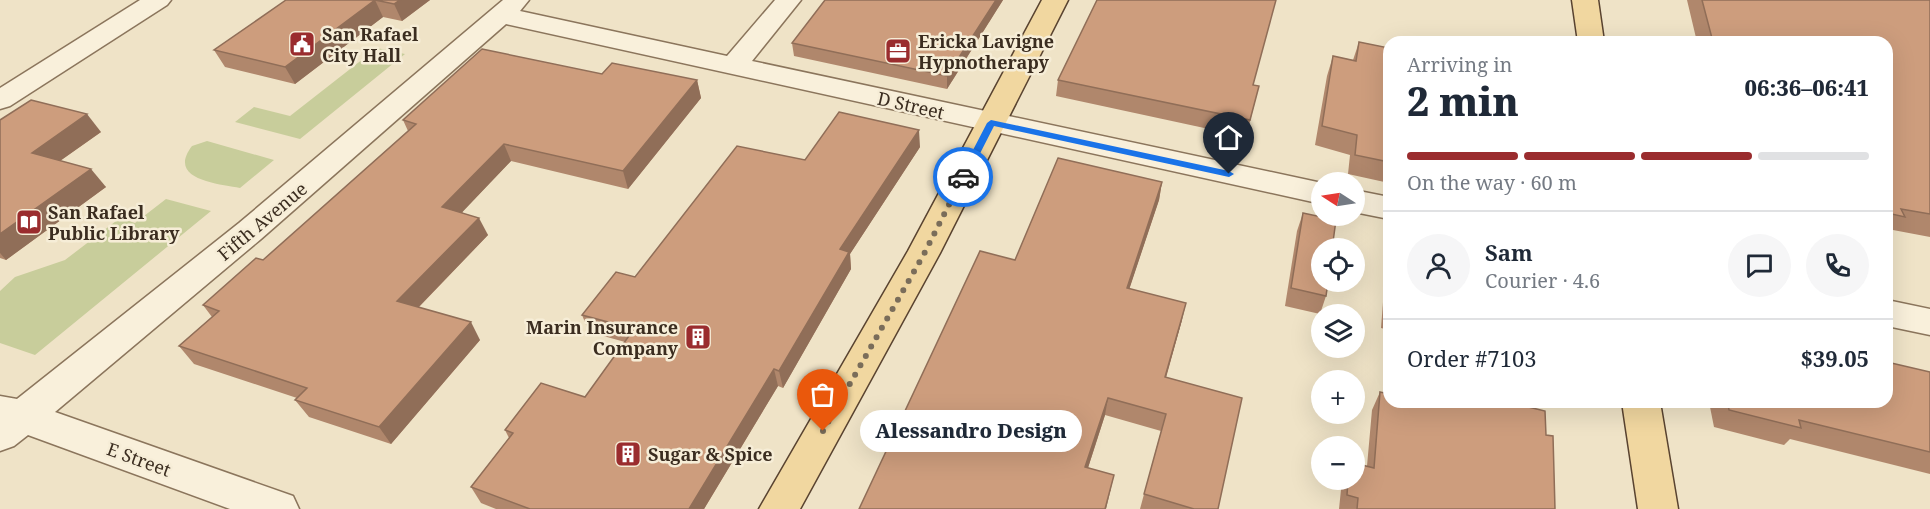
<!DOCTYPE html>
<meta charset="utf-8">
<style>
:root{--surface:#fff;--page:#f6f6f7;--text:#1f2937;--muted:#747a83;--line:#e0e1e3;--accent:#9a2c2e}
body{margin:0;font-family:"Noto Serif",serif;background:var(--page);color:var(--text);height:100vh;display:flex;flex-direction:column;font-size:22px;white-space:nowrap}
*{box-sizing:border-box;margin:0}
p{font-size:20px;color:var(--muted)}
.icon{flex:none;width:33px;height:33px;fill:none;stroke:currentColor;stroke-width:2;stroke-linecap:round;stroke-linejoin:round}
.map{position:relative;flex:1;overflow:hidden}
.drawer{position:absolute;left:1383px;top:36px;width:510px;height:372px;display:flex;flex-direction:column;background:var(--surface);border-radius:18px;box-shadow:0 6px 24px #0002}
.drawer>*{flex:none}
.needle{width:39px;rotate:282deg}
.fabs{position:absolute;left:1311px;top:172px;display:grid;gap:12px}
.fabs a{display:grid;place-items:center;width:54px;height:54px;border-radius:50%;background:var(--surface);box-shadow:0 6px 24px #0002;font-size:30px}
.pin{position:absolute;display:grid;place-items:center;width:51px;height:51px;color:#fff;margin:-62px -26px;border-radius:50% 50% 50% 0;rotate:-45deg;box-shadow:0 0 6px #0007}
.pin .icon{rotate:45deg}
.courier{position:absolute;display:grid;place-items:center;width:60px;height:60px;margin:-30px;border:4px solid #1a73e8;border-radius:50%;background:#fff;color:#222;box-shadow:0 2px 8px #0007}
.bubble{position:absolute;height:42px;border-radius:21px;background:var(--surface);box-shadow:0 6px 24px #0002;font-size:20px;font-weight:800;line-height:42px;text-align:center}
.summary em{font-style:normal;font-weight:800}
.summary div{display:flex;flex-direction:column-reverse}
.summary{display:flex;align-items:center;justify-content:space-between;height:102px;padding:0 24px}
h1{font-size:39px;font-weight:800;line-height:45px}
.bar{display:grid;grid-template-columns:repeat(4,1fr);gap:9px 6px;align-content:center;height:72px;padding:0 24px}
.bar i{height:8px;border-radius:4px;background:var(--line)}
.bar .selected{background:var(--accent)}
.bar p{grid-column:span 4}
.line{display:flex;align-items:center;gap:15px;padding:0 24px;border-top:2px solid var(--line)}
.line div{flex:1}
.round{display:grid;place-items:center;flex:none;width:63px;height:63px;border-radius:32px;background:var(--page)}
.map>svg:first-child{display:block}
.green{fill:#c8cd9b}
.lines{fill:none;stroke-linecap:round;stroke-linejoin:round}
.minor-casing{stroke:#8b755c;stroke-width:3}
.major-casing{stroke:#594330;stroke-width:3}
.minor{fill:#f9f0db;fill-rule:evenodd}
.major{fill:#f1d7a0;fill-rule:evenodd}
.wall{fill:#b0876c}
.shaded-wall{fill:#906e58}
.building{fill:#cd9d7d;stroke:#906e58;stroke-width:1.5}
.route{fill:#1a73e8}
.done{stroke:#7a6d5a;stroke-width:6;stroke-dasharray:0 10.8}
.labels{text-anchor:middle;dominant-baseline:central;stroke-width:5;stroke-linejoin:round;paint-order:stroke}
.poi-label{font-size:18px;font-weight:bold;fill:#3b2d20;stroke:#f6edd7;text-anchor:start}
.street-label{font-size:18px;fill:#3b2d20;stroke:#f6edd7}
</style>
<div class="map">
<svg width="1930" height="509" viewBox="0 0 1930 509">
<rect width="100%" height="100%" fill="#efe3c7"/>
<g class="green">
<path d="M377 48 405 54 300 139 235 122 254 107 290 116Z"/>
<path d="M207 141 274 160 240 188C219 184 166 180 192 146Z"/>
<path d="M166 199 211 211 35 355 0 343V291L15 277 65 260 120 218 135 223Z"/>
</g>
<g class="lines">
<defs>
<g id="minor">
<path d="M140 0H171L167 5 10 106 0 109V88Z"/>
<path d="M503 0H529L520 11 727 56 775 0H801L752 61 1322 183V204L506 24 261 239 55 412 293 496 299 509H230L28 435 14 446 0 451V396L17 399 239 223Z"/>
<path d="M1354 190 1389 197V219L1354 212Z"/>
<path d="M1887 300 1930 309V335L1887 326Z"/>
</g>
<g id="major">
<path d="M1042 0H1068L940 253 800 509H759L908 251Z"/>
<path d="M1572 0H1598L1604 42H1578Z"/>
<path d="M1622 402H1660L1678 509H1638Z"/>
</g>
</defs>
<use href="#minor" class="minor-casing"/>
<use href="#major" class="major-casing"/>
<use href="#minor" class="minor"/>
<use href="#major" class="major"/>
</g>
<g class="wall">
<path d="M286 0H430L402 21 383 17 295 84 225 67 214 50Z"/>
<path d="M825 0H1003L947 89 794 56 792 43Z"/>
<path d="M1687 0H1930V237L1893 230 1887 236V42H1697Z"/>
<path d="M1359 42 1389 48V183L1348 174 1350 155 1315 145 1327 76 1333 56 1353 60Z"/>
<path d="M602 74 697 80 701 98 628 189 511 161 462 212 488 235 419 307 480 340 391 444 309 417 295 400 297 398 194 364 179 346 212 317 203 305 263 260 408 131 403 120Z"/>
<path d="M1058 80 1254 85 1259 86 1246 137 1056 96Z"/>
<path d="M0 120 101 132 60 161 106 187 6 260 0 258Z"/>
<path d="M920 147 850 254 851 269 783 388 778 386 704 509H496L481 503 471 487 509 438 505 430 585 397 625 342 589 332 582 315 635 277 805 160Z"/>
<path d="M1162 182 1159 200 1129 289 1182 320 1166 378 1218 509H1140L1161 431 1105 415 1088 468 1111 491 859 509Z"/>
<path d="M1303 213 1326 296 1320 314 1285 306 1297 231Z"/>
<path d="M1389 268V330L1381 328 1385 277Z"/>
<path d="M1930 372V474L1790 439 1784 445 1714 427 1709 402H1887Z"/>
<path d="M1380 392 1546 435 1555 509H1339L1342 480H1354L1367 466 1372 410Z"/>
</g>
<g class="shaded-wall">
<path d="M375 0 383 17 295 84 285 67Z"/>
<path d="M400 0H430L402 21 394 4Z"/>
<path d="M996 0H1003L947 89V76Z"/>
<path d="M697 80 701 98 628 189 623 171Z"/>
<path d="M87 114 101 132 47 170 32 153Z"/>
<path d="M919 130 920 147 850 254 851 269 783 388 779 371 840 249Z"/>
<path d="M504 144 511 161 451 224 442 207Z"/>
<path d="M91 169 106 187 6 260 0 253V234Z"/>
<path d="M1162 182 1159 200 1124 305 1127 288Z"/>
<path d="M479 218 488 235 408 318 397 301Z"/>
<path d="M1186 303 1182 320 1161 394 1165 377Z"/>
<path d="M471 322 480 340 391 444 379 427Z"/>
<path d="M774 369 778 386 704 509H689Z"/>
<path d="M1108 398 1105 415 1083 483 1085 467Z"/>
<path d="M1114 475 1106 509H1105Z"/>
</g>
<g class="building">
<path d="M286 0H400L394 4 375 0 285 67 214 50Z"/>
<path d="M825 0H996L947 76 792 43Z"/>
<path d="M1097 0H1276L1253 85 1259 86 1250 120 1058 80Z"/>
<path d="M1702 0H1930V214L1901 209 1905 217 1887 213V42H1713Z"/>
<path d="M1359 42 1389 48V162L1355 155 1357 135 1322 126 1333 56 1356 61Z"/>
<path d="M482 49 602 74 612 63 697 80 623 171 504 144 442 207 479 218 397 301 471 322 379 427 295 400 307 388 179 346 219 311 203 305 256 258 263 260 416 124 403 120Z"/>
<path d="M31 100 87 114 32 153 91 169 0 234V120Z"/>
<path d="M839 112 919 130 840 249 849 252 779 371 774 369 689 509H530L471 487 513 433 505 430 541 383 585 397 634 329 582 315 616 272 635 277 737 146 805 160Z"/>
<path d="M1058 158 1162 182 1127 288 1186 303 1165 377 1242 398 1218 509H1194L1144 494 1166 414 1108 398 1085 467 1114 475 1105 509H859L980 251 1015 260Z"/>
<path d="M1303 213 1336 220 1332 249H1322V282H1328L1326 296 1291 288Z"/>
<path d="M1887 362 1930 372V452L1799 420 1801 428 1729 410 1728 402H1887Z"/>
<path d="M1380 392 1389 394V402H1508L1545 411 1546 435 1553 436 1555 509H1357L1358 498 1347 495 1348 480H1354V463L1374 468Z"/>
</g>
<path class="route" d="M991 120 1229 171 1234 174 1229 177 994 126 967 179H960L959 177 987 123Z"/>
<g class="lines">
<path class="done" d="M823 431 924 254 963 177"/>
</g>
<defs>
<symbol id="civic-square" viewBox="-11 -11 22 22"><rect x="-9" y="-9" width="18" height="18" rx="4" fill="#9a2c2e" stroke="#f6edd7"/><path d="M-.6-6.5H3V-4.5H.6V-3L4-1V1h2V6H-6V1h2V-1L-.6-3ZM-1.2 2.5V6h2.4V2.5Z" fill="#fff"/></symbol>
<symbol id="office-square" viewBox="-11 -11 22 22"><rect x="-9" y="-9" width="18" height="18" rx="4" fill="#9a2c2e" stroke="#f6edd7"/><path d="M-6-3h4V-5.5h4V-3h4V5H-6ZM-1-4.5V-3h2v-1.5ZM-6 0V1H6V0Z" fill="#fff"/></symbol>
<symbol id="library-square" viewBox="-11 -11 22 22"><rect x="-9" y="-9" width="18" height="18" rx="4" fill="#9a2c2e" stroke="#f6edd7"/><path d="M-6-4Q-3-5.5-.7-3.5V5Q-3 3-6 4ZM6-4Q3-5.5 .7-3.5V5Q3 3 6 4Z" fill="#fff"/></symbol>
<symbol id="building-square" viewBox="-11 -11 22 22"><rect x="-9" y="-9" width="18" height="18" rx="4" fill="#9a2c2e" stroke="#f6edd7"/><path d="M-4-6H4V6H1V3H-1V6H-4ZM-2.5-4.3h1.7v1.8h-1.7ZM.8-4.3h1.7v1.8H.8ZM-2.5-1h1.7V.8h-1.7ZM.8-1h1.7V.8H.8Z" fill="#fff"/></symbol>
</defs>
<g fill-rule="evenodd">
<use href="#civic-square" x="287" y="29" width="30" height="30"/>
<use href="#office-square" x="883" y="36" width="30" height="30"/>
<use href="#library-square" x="14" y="207" width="30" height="30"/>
<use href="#building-square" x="683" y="322" width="30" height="30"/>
<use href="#building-square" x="613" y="439" width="30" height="30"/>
</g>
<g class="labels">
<g class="poi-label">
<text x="322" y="34">San Rafael<tspan x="322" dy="21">City Hall</tspan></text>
<text x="918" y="41">Ericka Lavigne<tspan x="918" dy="21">Hypnotherapy</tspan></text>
<text x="48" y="212">San Rafael<tspan x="48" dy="21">Public Library</tspan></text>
<text x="678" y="327" text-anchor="end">Marin Insurance<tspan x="678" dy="21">Company</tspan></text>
<text x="648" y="454">Sugar &amp; Spice</text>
</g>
<g class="street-label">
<text transform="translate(911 105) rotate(13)">D Street</text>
<text transform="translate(262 221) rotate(-40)">Fifth Avenue</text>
<text transform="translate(139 459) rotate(20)">E Street</text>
</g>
</g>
</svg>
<div class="fabs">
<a><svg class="needle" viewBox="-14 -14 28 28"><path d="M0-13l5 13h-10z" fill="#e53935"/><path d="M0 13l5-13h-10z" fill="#747a83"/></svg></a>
<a><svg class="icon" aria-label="locate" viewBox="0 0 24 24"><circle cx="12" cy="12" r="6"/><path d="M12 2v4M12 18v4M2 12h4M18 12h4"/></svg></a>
<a><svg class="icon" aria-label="layers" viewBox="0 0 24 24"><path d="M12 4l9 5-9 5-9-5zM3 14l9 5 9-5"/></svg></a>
<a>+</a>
<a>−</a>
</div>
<div class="pin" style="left:823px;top:431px;background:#ea580c"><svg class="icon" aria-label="bag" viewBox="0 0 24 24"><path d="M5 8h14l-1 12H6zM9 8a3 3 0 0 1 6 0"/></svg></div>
<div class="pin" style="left:1229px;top:174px;background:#1f2937"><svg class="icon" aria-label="home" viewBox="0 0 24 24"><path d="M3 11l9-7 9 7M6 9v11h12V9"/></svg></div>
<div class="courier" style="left:963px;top:177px"><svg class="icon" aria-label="car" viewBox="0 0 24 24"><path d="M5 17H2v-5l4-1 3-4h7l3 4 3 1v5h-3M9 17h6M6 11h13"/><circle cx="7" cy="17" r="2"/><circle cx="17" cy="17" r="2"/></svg></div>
<div class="bubble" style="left:860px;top:410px;width:222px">Alessandro Design</div>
<section class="drawer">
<div class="summary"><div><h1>2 min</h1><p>Arriving in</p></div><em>06:36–06:41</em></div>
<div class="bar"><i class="selected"></i><i class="selected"></i><i class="selected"></i><i></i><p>On the way · 60 m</p></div>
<div class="line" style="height:108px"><a class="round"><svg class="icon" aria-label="person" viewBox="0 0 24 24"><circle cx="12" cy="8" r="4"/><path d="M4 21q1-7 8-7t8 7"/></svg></a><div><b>Sam</b><p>Courier · 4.6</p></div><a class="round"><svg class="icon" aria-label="chat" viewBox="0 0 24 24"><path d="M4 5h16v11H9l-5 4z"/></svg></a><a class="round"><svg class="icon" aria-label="phone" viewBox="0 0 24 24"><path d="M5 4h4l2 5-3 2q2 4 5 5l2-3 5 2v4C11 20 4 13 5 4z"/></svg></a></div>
<div class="line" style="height:78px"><div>Order #7103</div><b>$39.05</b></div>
</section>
</div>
